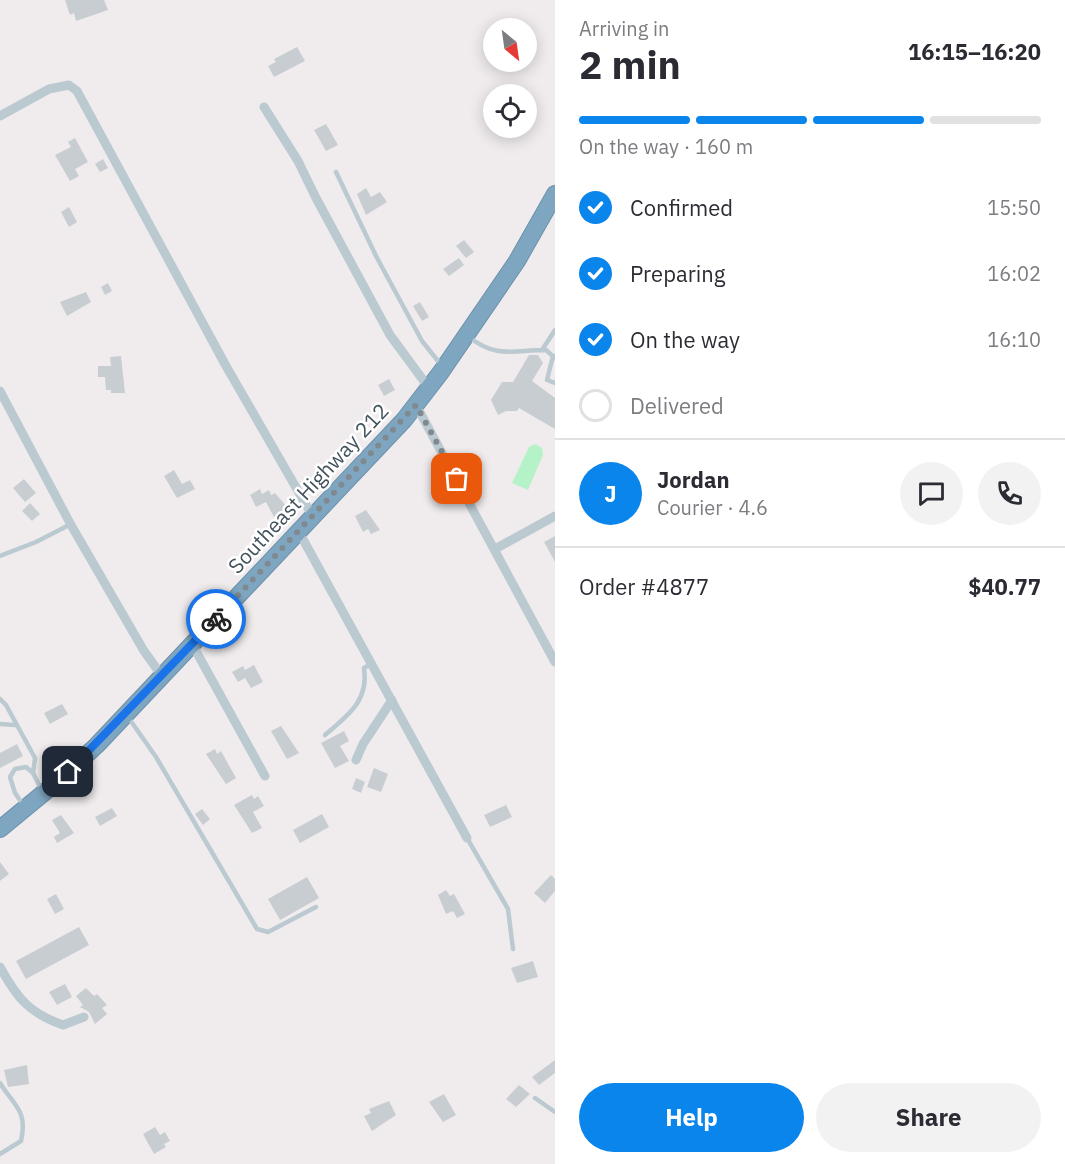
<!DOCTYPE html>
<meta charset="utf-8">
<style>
:root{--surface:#fff;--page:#f2f2f3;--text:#2b2b33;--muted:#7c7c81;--line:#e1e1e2;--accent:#0985ec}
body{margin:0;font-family:"IBM Plex Sans",sans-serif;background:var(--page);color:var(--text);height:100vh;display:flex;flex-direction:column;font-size:22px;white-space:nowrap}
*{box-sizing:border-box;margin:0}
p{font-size:20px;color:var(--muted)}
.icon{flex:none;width:33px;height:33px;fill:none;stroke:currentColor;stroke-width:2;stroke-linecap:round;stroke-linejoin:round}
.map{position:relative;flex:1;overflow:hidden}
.panel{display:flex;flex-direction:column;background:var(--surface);width:510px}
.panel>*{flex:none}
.needle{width:39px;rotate:151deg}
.tools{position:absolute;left:483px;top:18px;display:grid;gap:12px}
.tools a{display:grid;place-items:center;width:54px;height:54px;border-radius:50%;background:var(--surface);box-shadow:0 3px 15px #0003;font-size:30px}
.pin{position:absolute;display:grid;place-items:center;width:51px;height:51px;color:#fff;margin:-26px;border-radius:12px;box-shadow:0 3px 9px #0006}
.courier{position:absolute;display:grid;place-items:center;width:60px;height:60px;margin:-30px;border:4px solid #1a73e8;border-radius:50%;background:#fff;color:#222;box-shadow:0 2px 8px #0007}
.summary em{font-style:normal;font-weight:700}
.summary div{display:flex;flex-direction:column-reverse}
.summary{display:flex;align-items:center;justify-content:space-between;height:102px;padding:0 24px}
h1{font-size:39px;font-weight:700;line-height:45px}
.bar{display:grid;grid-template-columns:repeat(4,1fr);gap:9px 6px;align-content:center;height:72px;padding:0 24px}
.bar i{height:8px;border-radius:4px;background:var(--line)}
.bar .selected{background:var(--accent)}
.bar p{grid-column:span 4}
.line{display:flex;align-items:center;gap:15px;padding:0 24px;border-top:2px solid var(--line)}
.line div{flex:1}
.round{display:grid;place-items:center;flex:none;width:63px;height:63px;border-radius:32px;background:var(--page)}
ol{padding:0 24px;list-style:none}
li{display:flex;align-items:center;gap:18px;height:66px}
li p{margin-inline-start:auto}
li .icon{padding:6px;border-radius:50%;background:var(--accent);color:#fff;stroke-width:4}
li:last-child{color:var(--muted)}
li i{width:33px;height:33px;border:3px solid var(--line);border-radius:50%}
.action{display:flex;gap:12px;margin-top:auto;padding:12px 24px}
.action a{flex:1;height:69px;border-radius:36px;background:var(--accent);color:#fff;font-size:24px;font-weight:700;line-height:69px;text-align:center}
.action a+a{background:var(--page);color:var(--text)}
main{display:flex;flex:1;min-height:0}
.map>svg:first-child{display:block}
.green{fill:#b6f2c7}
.building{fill:#c8cdd2}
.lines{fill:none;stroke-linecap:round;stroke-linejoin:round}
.highway-casing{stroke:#6b91ac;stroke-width:18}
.lane{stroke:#bbc9d1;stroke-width:4.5}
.street{stroke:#bbc9d1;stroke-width:9}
.highway{stroke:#7fa6c1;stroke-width:16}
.done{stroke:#80898f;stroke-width:6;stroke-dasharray:0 10.8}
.route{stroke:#1a73e8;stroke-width:8}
.labels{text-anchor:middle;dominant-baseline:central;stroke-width:5;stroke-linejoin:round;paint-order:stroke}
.street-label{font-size:21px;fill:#43535c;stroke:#fff}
</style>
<main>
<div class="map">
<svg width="555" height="1164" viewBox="0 0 555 1164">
<rect width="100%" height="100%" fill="#f0eced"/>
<path class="green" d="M535 444 542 448 543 455 528 490 512 483 529 447Z"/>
<g class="building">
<path d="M65 0H104L108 10 76 21 74 13 70 15Z"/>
<path d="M297 47 305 61 274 77 268 66 276 62 274 59Z"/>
<path d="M326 124 338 145 326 151 314 130Z"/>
<path d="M75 138 88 162 75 169 79 176 70 181 55 155 71 147 68 142Z"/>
<path d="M103 159 108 168 100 172 95 164Z"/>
<path d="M366 188 371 197 380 192 387 202 366 215 357 194Z"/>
<path d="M69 207 77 222 69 227 61 212Z"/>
<path d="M464 240 474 252 466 258 456 246Z"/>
<path d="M459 258 464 265 449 276 443 269Z"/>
<path d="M108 283 112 291 105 295 101 287Z"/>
<path d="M86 292 91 302 67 316 60 302Z"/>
<path d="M420 302 429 317 422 321 413 306Z"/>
<path d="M529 355H538L543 363 532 381 555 398V429L519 408 517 411H506L498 415 491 400 502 382H513Z"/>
<path d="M121 356 125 393H111V390H106L105 377H98V366H111L110 357Z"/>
<path d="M389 379 395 390 384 396 378 385Z"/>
<path d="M174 470 182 484 190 480 195 489 177 498 164 476Z"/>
<path d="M24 479 36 493 25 502 13 488Z"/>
<path d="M260 489 262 494 269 490 271 495 275 493 287 507 274 517 266 502 256 507 250 495Z"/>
<path d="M30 503 40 514 32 521 22 511Z"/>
<path d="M366 510 380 530 371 534 368 529 363 532 355 516Z"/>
<path d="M555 536V562L544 542Z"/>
<path d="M254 665 263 682 251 688 245 678 238 682 232 672 243 666 245 670Z"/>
<path d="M62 704 68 714 50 724 44 713Z"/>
<path d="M281 726 299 753 287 759 271 731Z"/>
<path d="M344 731 349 741 340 746 349 761 335 768 321 743Z"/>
<path d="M17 744 23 756 0 768V753Z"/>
<path d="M215 749 217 754 221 751 236 778 226 784 206 754Z"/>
<path d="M374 768 388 774 381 792 367 787Z"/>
<path d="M356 778 365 782 361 793 352 789Z"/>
<path d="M252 795 254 799 258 796 264 806 253 812 262 828 252 833 234 805Z"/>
<path d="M506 805 512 817 490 827 484 815Z"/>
<path d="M112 808 117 816 100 826 95 817Z"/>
<path d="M202 809 210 819 203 825 195 814Z"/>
<path d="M322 814 329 827 300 843 293 830Z"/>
<path d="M61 815 74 833 57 843 54 837 60 833 52 820Z"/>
<path d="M0 862 9 874 0 881Z"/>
<path d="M551 875 555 879V891L545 903 534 893Z"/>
<path d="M307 877 319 898 280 920 268 899Z"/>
<path d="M446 890 450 896 454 894 465 914 457 918 453 911 446 914 438 895Z"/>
<path d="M56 894 64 909 55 914 47 899Z"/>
<path d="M79 927 89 945 26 979 16 961Z"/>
<path d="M533 961 538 977 517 983 511 968Z"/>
<path d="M65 984 72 997 57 1005 49 992Z"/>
<path d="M86 988 94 996 97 994 107 1005 102 1008 107 1014 95 1024 89 1012 80 1007 83 1005 76 996Z"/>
<path d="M555 1060V1073L539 1085 532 1077Z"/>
<path d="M27 1065 29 1084 8 1087 4 1070Z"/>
<path d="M519 1085 530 1094 516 1107 506 1099Z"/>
<path d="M444 1094 456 1115 443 1122 429 1102Z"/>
<path d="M389 1101 396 1115 372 1131 364 1116 371 1113 369 1109Z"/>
<path d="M155 1127 160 1135 165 1132 170 1141 164 1144 166 1147 154 1154 143 1134Z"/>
</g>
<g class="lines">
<defs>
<path id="highway" d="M0 829 57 782 97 745 404 420 441 372 517 261 555 194"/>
</defs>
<use href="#highway" class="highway-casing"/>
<g class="lane">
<path d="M336 172 376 256 422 341 442 366"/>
<path d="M469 337C497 359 513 350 546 350L555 358"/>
<path d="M542 350 555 330"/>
<path d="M553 356 547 380 555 383"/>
<path d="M0 556 36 542 71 524"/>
<path d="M0 699 6 705 35 758 33 773 41 789"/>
<path d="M128 717 156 757 257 929 268 932 316 907"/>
<path d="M0 724 15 725"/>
<path d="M325 735C348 715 369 701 364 668L371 664"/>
<path d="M24 806 15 793 10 777 15 769 26 767 33 773"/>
<path d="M467 838 508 909 513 949"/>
<path d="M0 1083C14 1106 28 1110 21 1141L0 1154"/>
<path d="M535 1098 555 1112"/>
</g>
<g class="street">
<path d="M264 107 298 161 316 198 390 335 429 388"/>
<path d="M0 116 49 89 69 85 77 91 226 366 313 517"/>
<path d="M0 391 71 525 144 651 162 676"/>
<path d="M416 405 555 662"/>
<path d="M299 532 467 838"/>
<path d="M495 549 555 516"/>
<path d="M192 644 265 776"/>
<path d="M356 760 363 744 392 700"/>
<path d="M0 967C17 998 29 1013 63 1025L84 1017"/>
</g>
<use href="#highway" class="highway"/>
</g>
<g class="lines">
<path class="done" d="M216 619 416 405 457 479"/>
<path class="route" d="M68 772 216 619"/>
</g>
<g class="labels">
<g class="street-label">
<text transform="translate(308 488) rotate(-47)">Southeast Highway 212</text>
</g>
</g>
</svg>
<div class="tools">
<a><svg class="needle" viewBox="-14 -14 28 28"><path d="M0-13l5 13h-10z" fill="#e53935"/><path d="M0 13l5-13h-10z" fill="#7c7c81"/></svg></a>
<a><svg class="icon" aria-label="locate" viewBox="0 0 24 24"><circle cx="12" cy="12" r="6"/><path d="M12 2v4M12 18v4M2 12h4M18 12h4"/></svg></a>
</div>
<div class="pin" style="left:457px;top:479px;background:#ea580c"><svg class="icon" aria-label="bag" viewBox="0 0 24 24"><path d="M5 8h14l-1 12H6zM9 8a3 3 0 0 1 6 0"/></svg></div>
<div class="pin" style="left:68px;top:772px;background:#1f2937"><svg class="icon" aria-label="home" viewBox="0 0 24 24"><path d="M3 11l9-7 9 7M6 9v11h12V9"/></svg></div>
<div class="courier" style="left:216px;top:619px"><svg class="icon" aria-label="bike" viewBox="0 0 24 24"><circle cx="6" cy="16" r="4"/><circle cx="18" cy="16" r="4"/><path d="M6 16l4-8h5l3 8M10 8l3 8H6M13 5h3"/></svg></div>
</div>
<section class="panel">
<div class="summary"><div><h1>2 min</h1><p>Arriving in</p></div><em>16:15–16:20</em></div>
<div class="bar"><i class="selected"></i><i class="selected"></i><i class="selected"></i><i></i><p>On the way · 160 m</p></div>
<ol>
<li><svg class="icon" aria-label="check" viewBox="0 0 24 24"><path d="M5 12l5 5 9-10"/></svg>Confirmed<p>15:50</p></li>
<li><svg class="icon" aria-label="check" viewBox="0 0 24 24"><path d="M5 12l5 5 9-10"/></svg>Preparing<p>16:02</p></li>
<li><svg class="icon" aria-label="check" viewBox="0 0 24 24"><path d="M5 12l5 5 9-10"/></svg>On the way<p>16:10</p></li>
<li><i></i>Delivered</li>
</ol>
<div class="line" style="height:108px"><b class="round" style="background:var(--accent);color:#fff">J</b><div><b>Jordan</b><p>Courier · 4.6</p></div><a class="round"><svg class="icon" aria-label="chat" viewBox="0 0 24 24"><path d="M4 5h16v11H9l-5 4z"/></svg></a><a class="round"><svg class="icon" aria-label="phone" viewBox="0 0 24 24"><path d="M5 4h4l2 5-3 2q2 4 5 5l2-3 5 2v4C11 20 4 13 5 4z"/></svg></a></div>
<div class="line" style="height:78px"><div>Order #4877</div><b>$40.77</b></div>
<div class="action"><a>Help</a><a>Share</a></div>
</section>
</main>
